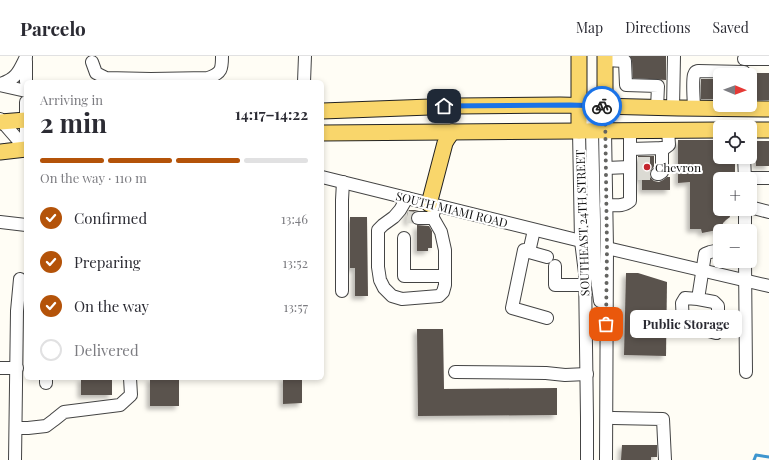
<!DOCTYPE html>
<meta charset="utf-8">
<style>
:root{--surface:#fff;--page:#f7f7f7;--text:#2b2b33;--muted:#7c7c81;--line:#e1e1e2;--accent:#b45309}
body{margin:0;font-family:"Playfair Display",serif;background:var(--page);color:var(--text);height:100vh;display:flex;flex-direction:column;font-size:15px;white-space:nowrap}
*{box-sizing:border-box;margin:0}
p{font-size:13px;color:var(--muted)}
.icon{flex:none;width:22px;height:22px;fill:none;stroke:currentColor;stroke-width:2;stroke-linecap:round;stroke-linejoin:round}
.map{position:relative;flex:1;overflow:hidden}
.panel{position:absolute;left:24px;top:24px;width:300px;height:300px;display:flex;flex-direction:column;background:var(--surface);border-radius:6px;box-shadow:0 2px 6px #0003}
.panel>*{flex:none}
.needle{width:26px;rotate:91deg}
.controls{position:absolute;left:713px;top:12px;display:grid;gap:8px}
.controls a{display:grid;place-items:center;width:44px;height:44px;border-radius:6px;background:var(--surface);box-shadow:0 2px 6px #0003;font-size:20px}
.pin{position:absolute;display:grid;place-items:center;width:34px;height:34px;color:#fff;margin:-17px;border-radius:8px;box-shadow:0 2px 6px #0006}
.courier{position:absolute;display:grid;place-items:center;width:40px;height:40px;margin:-20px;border:3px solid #1a73e8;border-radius:50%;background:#fff;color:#222;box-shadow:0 1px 5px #0007}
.bubble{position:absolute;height:28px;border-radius:6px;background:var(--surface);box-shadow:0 2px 6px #0003;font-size:13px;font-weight:700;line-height:28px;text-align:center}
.head em{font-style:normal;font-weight:700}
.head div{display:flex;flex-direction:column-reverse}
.head{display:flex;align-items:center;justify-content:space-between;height:68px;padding:0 16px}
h1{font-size:26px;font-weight:700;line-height:30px}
.bar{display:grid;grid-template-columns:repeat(4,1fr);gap:6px 4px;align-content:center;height:48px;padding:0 16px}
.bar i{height:5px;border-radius:3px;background:var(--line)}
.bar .on{background:var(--accent)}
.bar p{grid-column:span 4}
ol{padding:0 16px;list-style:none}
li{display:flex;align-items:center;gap:12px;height:44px}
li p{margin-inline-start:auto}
li .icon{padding:4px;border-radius:50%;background:var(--accent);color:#fff;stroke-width:4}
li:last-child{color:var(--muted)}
li i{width:22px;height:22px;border:2px solid var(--line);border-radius:50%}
header{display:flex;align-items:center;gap:24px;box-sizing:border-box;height:56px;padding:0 20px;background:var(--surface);border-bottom:1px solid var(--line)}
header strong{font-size:19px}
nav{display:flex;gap:22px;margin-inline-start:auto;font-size:14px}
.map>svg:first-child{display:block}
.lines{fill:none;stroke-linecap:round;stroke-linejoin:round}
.stream{stroke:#3f96cf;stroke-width:3}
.building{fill:#5a524d;filter:url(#shadow)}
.minor-tunnel{stroke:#dbdad3;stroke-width:12;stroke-dasharray:12 6;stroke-linecap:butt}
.minor-casing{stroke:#444;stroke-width:14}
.major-casing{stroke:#222;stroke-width:17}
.minor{stroke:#fff;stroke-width:12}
.major{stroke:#f9d66b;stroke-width:15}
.done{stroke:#646461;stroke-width:4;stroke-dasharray:0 7.2}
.route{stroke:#1a73e8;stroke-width:5}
.poi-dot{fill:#c4262e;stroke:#fff;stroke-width:1.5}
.labels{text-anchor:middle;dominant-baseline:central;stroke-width:4;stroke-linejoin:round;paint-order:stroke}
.poi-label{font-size:12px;fill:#111;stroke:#fff;text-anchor:start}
.street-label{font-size:12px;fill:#111;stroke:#fff}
</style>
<header>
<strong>Parcelo</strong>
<nav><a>Map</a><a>Directions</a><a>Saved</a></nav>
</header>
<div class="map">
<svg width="769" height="404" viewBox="0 0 769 404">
<defs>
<filter id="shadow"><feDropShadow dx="-3.5" dy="3.5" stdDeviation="2" flood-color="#0004"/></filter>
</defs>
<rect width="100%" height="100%" fill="#fffdf5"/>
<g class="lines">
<path class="stream" d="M754 404 756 399 769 401"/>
</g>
<g class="building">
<path d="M630 0H666V24L633 22 632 5Z"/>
<path d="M754 17H769V44H753Z"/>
<rect x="701" y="23" width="19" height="20"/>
<path d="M678 84H720V101H735V118L732 119V123H720V153H728L730 161 726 164 723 167 722 173 702 177 701 173H690V126L678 127Z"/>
<path d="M755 85H769V110H756Z"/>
<path d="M638 100H654V111L650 115V121L654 125 659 126 663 124 667 121H670V134H642V123H638Z"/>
<path d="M409 154H419L415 155 412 158 411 162 412 166H407V157Z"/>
<path d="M350 161H367L368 240H355V212H350Z"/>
<path d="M417 169 429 170 432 175V192H428V195H417Z"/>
<path d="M626 217H638L667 226 666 300 624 299Z"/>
<path d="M417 273H443L444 333 557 332V359L418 360Z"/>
<rect x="81" y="322" width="31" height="17"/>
<rect x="150" y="322" width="29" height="28"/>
<path d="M283 322H302V347L283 348Z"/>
<path d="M622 389H657V401H651V404H621Z"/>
</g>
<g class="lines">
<g class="minor-tunnel">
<path d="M638 107H657"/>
<path d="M638 118H657"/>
<path d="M407 161 418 162"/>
</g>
<defs>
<g id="minor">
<path d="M744 3H769"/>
<path d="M605 4 625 5 626 29 658 30 657 52"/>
<path d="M26 5V26"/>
<path d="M92 6 96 17 106 22 151 23 208 22C222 17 222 13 222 0"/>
<path d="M304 26 305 0"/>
<path d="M0 28C17 23 19 15 26 1"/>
<path d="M0 29 26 35"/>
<path d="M26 46V94"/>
<path d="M580 51 592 75 595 208 600 245"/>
<path d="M673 52 674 0"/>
<path d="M694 53C694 45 692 25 694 19 695 16 695 16 698 15L744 16"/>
<path d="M0 63 26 93"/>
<path d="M579 75 581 185 585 217 587 362V404"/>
<path d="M605 75 607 192 606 404"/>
<path d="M630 93 665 92 669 89 668 74"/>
<path d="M744 101 745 123"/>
<path d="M606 112 630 111"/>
<path d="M657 118H659L662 116V92"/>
<path d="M322 121 581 185"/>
<path d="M745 122H769"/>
<path d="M407 142 400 154 394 161 383 169 378 174V211L380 224 384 232 392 240 402 243 439 240 443 236 445 229V194L441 176 433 162V158L436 150"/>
<path d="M606 149C615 149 623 151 630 145V74"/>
<path d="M750 151 769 156"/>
<path d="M745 153V175"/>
<path d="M418 162H433"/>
<path d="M0 166 26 169"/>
<path d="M534 174 529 196 524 194 512 252 547 262"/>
<path d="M404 182V220H445"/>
<path d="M607 192 769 230"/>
<path d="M529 196 547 201"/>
<path d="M745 205 746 316"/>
<path d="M555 210V229H585"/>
<path d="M342 235V144L343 126"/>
<path d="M698 243 685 242 682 247 683 268 716 277 718 273V250L714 246 698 243 705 198 710 196 720 194"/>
<path d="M0 312H17"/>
<path d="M455 316 546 317 565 319 587 318"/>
<path d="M46 327V322"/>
<path d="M613 362 663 363 665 404"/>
<path d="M16 372H28L46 370 54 364 64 356 120 349 131 339 130 322"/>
<path d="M15 404 17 255 20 223"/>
</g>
<g id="major">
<path d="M605 0V75"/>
<path d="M322 55 457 50 560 49 678 52 769 53"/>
<path d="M0 66 26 64"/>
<path d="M750 74H769"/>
<path d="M579 75V0"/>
<path d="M322 77 720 74"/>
<path d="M0 96 26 93"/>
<path d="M429 148 445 87 448 82 452 76"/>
</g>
</defs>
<use href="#minor" class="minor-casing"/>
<use href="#major" class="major-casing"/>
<use href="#minor" class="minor"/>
<use href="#major" class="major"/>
</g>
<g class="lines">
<path class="done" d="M602 50H605L607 192 606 268"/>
<path class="route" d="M444 50 570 49 602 50"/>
</g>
<circle class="poi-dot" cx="647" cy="111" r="4"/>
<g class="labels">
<g class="poi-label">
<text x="655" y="111">Chevron</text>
</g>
<g class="street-label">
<text transform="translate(452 153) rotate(14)">SOUTH MIAMI ROAD</text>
<text transform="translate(582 167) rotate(-92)">SOUTHEAST 24TH STREET</text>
</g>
</g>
</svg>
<div class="controls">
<a><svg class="needle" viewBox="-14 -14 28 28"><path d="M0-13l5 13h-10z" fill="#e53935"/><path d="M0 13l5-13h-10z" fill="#7c7c81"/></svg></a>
<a><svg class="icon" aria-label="locate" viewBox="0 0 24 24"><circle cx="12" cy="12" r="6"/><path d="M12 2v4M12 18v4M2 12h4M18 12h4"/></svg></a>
<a>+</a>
<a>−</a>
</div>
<div class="pin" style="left:606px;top:268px;background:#ea580c"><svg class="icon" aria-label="bag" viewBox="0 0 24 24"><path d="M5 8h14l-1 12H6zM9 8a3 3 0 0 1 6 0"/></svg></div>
<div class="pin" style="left:444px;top:50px;background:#1f2937"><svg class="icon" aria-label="home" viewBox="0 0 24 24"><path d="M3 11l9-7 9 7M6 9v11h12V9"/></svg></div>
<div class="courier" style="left:602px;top:50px"><svg class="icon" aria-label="bike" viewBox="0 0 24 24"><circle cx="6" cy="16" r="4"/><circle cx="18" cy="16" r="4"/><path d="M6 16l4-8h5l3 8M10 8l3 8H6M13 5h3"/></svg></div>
<div class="bubble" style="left:630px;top:254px;width:112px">Public Storage</div>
<section class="panel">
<div class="head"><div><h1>2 min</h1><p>Arriving in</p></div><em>14:17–14:22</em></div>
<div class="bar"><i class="on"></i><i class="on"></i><i class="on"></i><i></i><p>On the way · 110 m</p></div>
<ol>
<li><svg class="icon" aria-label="check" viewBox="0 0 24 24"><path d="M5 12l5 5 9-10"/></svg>Confirmed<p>13:46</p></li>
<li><svg class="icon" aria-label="check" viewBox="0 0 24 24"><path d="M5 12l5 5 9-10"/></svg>Preparing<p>13:52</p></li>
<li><svg class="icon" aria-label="check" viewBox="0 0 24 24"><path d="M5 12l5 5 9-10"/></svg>On the way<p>13:57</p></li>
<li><i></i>Delivered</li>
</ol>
</section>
</div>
